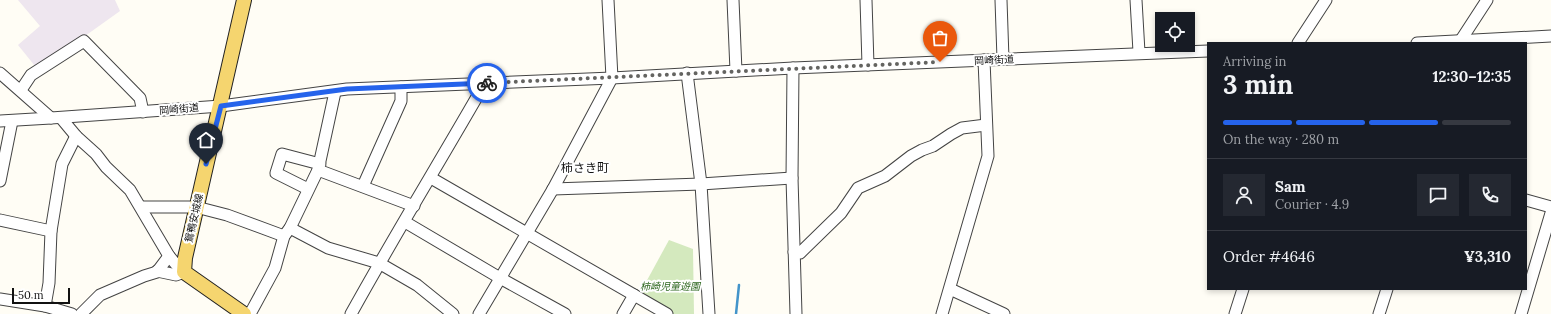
<!DOCTYPE html>
<meta charset="utf-8">
<style>
:root{--surface:#171b24;--page:#242831;--text:#f1f3f6;--muted:#9ea1a6;--line:#363941;--accent:#2563eb}
body{margin:0;font-family:Lora,"Noto Sans JP",serif;background:var(--page);color:var(--text);height:100vh;display:flex;flex-direction:column;font-size:15px;white-space:nowrap}
*{box-sizing:border-box;margin:0}
p{font-size:13px;color:var(--muted)}
.icon{flex:none;width:22px;height:22px;fill:none;stroke:currentColor;stroke-width:2;stroke-linecap:round;stroke-linejoin:round}
.map{position:relative;flex:1;overflow:hidden}
.sheet{position:absolute;left:1207px;top:42px;width:320px;height:248px;display:flex;flex-direction:column;background:var(--surface);border-radius:0px;box-shadow:0 2px 6px #0003}
.sheet>*{flex:none}
.buttons{position:absolute;left:1155px;top:12px;display:grid;gap:8px}
.buttons a{display:grid;place-items:center;width:40px;height:40px;border-radius:0px;background:var(--surface);box-shadow:0 2px 6px #0003;font-size:20px}
.scale{position:absolute;left:12px;bottom:10px;width:58px;box-sizing:border-box;padding-left:4px;border:2px solid #111;border-top:0;font-size:11px;line-height:14px;white-space:nowrap;color:#111;-webkit-text-stroke:3px #fff;paint-order:stroke}
.pin{position:absolute;display:grid;place-items:center;width:34px;height:34px;color:#fff;margin:-41px -17px;border-radius:50% 50% 50% 0;rotate:-45deg;box-shadow:0 0 4px #0007}
.pin .icon{rotate:45deg}
.courier{position:absolute;display:grid;place-items:center;width:40px;height:40px;margin:-20px;border:3px solid #2563eb;border-radius:50%;background:#fff;color:#222;box-shadow:0 1px 5px #0007}
.overview em{font-style:normal;font-weight:700}
.overview div{display:flex;flex-direction:column-reverse}
.overview{display:flex;align-items:center;justify-content:space-between;height:68px;padding:0 16px}
h1{font-size:26px;font-weight:700;line-height:30px}
.bar{display:grid;grid-template-columns:repeat(4,1fr);gap:6px 4px;align-content:center;height:48px;padding:0 16px}
.bar i{height:5px;border-radius:3px;background:var(--line)}
.bar .selected{background:var(--accent)}
.bar p{grid-column:span 4}
.line{display:flex;align-items:center;gap:10px;padding:0 16px;border-top:1px solid var(--line)}
.line div{flex:1}
.round{display:grid;place-items:center;flex:none;width:42px;height:42px;border-radius:0px;background:var(--page)}
.map>svg:first-child{display:block}
.industrial{fill:#eee6ef}
.green{fill:#d4e9be}
.lines{fill:none;stroke-linecap:round;stroke-linejoin:round}
.stream{stroke:#4394ca;stroke-width:2.5}
.minor-casing{stroke:#444;stroke-width:13}
.major-casing{stroke:#222;stroke-width:16}
.minor{stroke:#fff;stroke-width:11}
.major{stroke:#f5d56f;stroke-width:14}
.done{stroke:#646461;stroke-width:4;stroke-dasharray:0 7.2}
.route{stroke:#2563eb;stroke-width:5}
.labels{text-anchor:middle;dominant-baseline:central;stroke-width:4;stroke-linejoin:round;paint-order:stroke}
.street-label{font-size:10px;fill:#111;stroke:#fff}
.park-label{font-size:10px;font-style:italic;fill:#2f6821;stroke:#fff}
.quarter-label{font-size:12px;fill:#111;stroke:#fff}
</style>
<div class="map">
<svg width="1551" height="314" viewBox="0 0 1551 314">
<rect width="100%" height="100%" fill="#fffdf5"/>
<path class="industrial" d="M18 0H115L120 11 85 36 35 66 18 45 40 26Z"/>
<path class="green" d="M669 240 693 249 694 314H673L639 295Z"/>
<g class="lines">
<path class="stream" d="M736 314 739 285"/>
<defs>
<g id="minor">
<path d="M733 0 736 71"/>
<path d="M866 0 868 65"/>
<path d="M1001 0 1003 59"/>
<path d="M1136 0 1139 52"/>
<path d="M1298 43 1326 0"/>
<path d="M1417 43 1551 36"/>
<path d="M1459 43 1487 0"/>
<path d="M793 68 792 178 796 314"/>
<path d="M0 73 51 118"/>
<path d="M687 73 701 184 709 314"/>
<path d="M21 90 31 75 84 41 140 98 143 112"/>
<path d="M61 118 76 136 96 154 106 167 130 190 169 256 179 268 184 272"/>
<path d="M0 121 51 118 221 106 347 89 612 78 793 68 1208 51"/>
<path d="M318 170 414 206"/>
<path d="M431 178 667 314"/>
<path d="M0 181 12 121"/>
<path d="M363 186 401 101V87"/>
<path d="M308 189 276 173 282 154 320 164"/>
<path d="M553 189 701 184 792 178"/>
<path d="M1526 200 1551 207"/>
<path d="M141 207H196L227 215 284 236"/>
<path d="M0 220 51 231"/>
<path d="M405 222 500 278 565 314"/>
<path d="M290 228 328 248 379 263 417 285 453 314"/>
<path d="M794 252 800 253 841 213 858 188 885 176 911 156 922 150 933 146 951 134 962 128 986 125"/>
<path d="M157 271 176 275 184 272"/>
<path d="M950 289 1004 314"/>
<path d="M0 299 45 306 72 314"/>
<path d="M45 306 49 283 51 231 62 164 76 136"/>
<path d="M81 314 100 295 144 276 157 272 169 256"/>
<path d="M250 314 275 268 284 236 290 228 318 170 335 92"/>
<path d="M351 314C394 236 441 160 485 83"/>
<path d="M479 314 553 189 612 78 608 0"/>
<path d="M623 314 634 295"/>
<path d="M942 314 988 156 984 60"/>
<path d="M1235 314 1243 289"/>
<path d="M1379 314 1387 289"/>
<path d="M1521 314 1551 213"/>
</g>
<path id="major" d="M244 314 184 272 185 258 244 0"/>
</defs>
<use href="#minor" class="minor-casing"/>
<use href="#major" class="major-casing"/>
<use href="#minor" class="minor"/>
<use href="#major" class="major"/>
</g>
<g class="lines">
<path class="done" d="M487 83 940 62"/>
<path class="route" d="M206 164 221 106 347 89 487 83"/>
</g>
<g class="labels">
<g class="street-label">
<text transform="translate(994 60) rotate(-3)">岡崎街道</text>
<text transform="translate(179 109) rotate(-5)">岡崎街道</text>
<text transform="translate(194 218) rotate(-77)">鴛鴨安城線</text>
</g>
<g class="park-label">
<text x="670" y="286">柿崎児童遊園</text>
</g>
<g class="quarter-label">
<text x="585" y="167">柿さき町</text>
</g>
</g>
</svg>
<div class="buttons">
<a><svg class="icon" aria-label="locate" viewBox="0 0 24 24"><circle cx="12" cy="12" r="6"/><path d="M12 2v4M12 18v4M2 12h4M18 12h4"/></svg></a>
</div>
<div class="scale">50 m</div>
<div class="pin" style="left:940px;top:62px;background:#ea580c"><svg class="icon" aria-label="bag" viewBox="0 0 24 24"><path d="M5 8h14l-1 12H6zM9 8a3 3 0 0 1 6 0"/></svg></div>
<div class="pin" style="left:206px;top:164px;background:#1f2937"><svg class="icon" aria-label="home" viewBox="0 0 24 24"><path d="M3 11l9-7 9 7M6 9v11h12V9"/></svg></div>
<div class="courier" style="left:487px;top:83px"><svg class="icon" aria-label="bike" viewBox="0 0 24 24"><circle cx="6" cy="16" r="4"/><circle cx="18" cy="16" r="4"/><path d="M6 16l4-8h5l3 8M10 8l3 8H6M13 5h3"/></svg></div>
<section class="sheet">
<div class="overview"><div><h1>3 min</h1><p>Arriving in</p></div><em>12:30–12:35</em></div>
<div class="bar"><i class="selected"></i><i class="selected"></i><i class="selected"></i><i></i><p>On the way · 280 m</p></div>
<div class="line" style="height:72px"><a class="round"><svg class="icon" aria-label="person" viewBox="0 0 24 24"><circle cx="12" cy="8" r="4"/><path d="M4 21q1-7 8-7t8 7"/></svg></a><div><b>Sam</b><p>Courier · 4.9</p></div><a class="round"><svg class="icon" aria-label="chat" viewBox="0 0 24 24"><path d="M4 5h16v11H9l-5 4z"/></svg></a><a class="round"><svg class="icon" aria-label="phone" viewBox="0 0 24 24"><path d="M5 4h4l2 5-3 2q2 4 5 5l2-3 5 2v4C11 20 4 13 5 4z"/></svg></a></div>
<div class="line" style="height:52px"><div>Order #4646</div><b>¥3,310</b></div>
</section>
</div>
